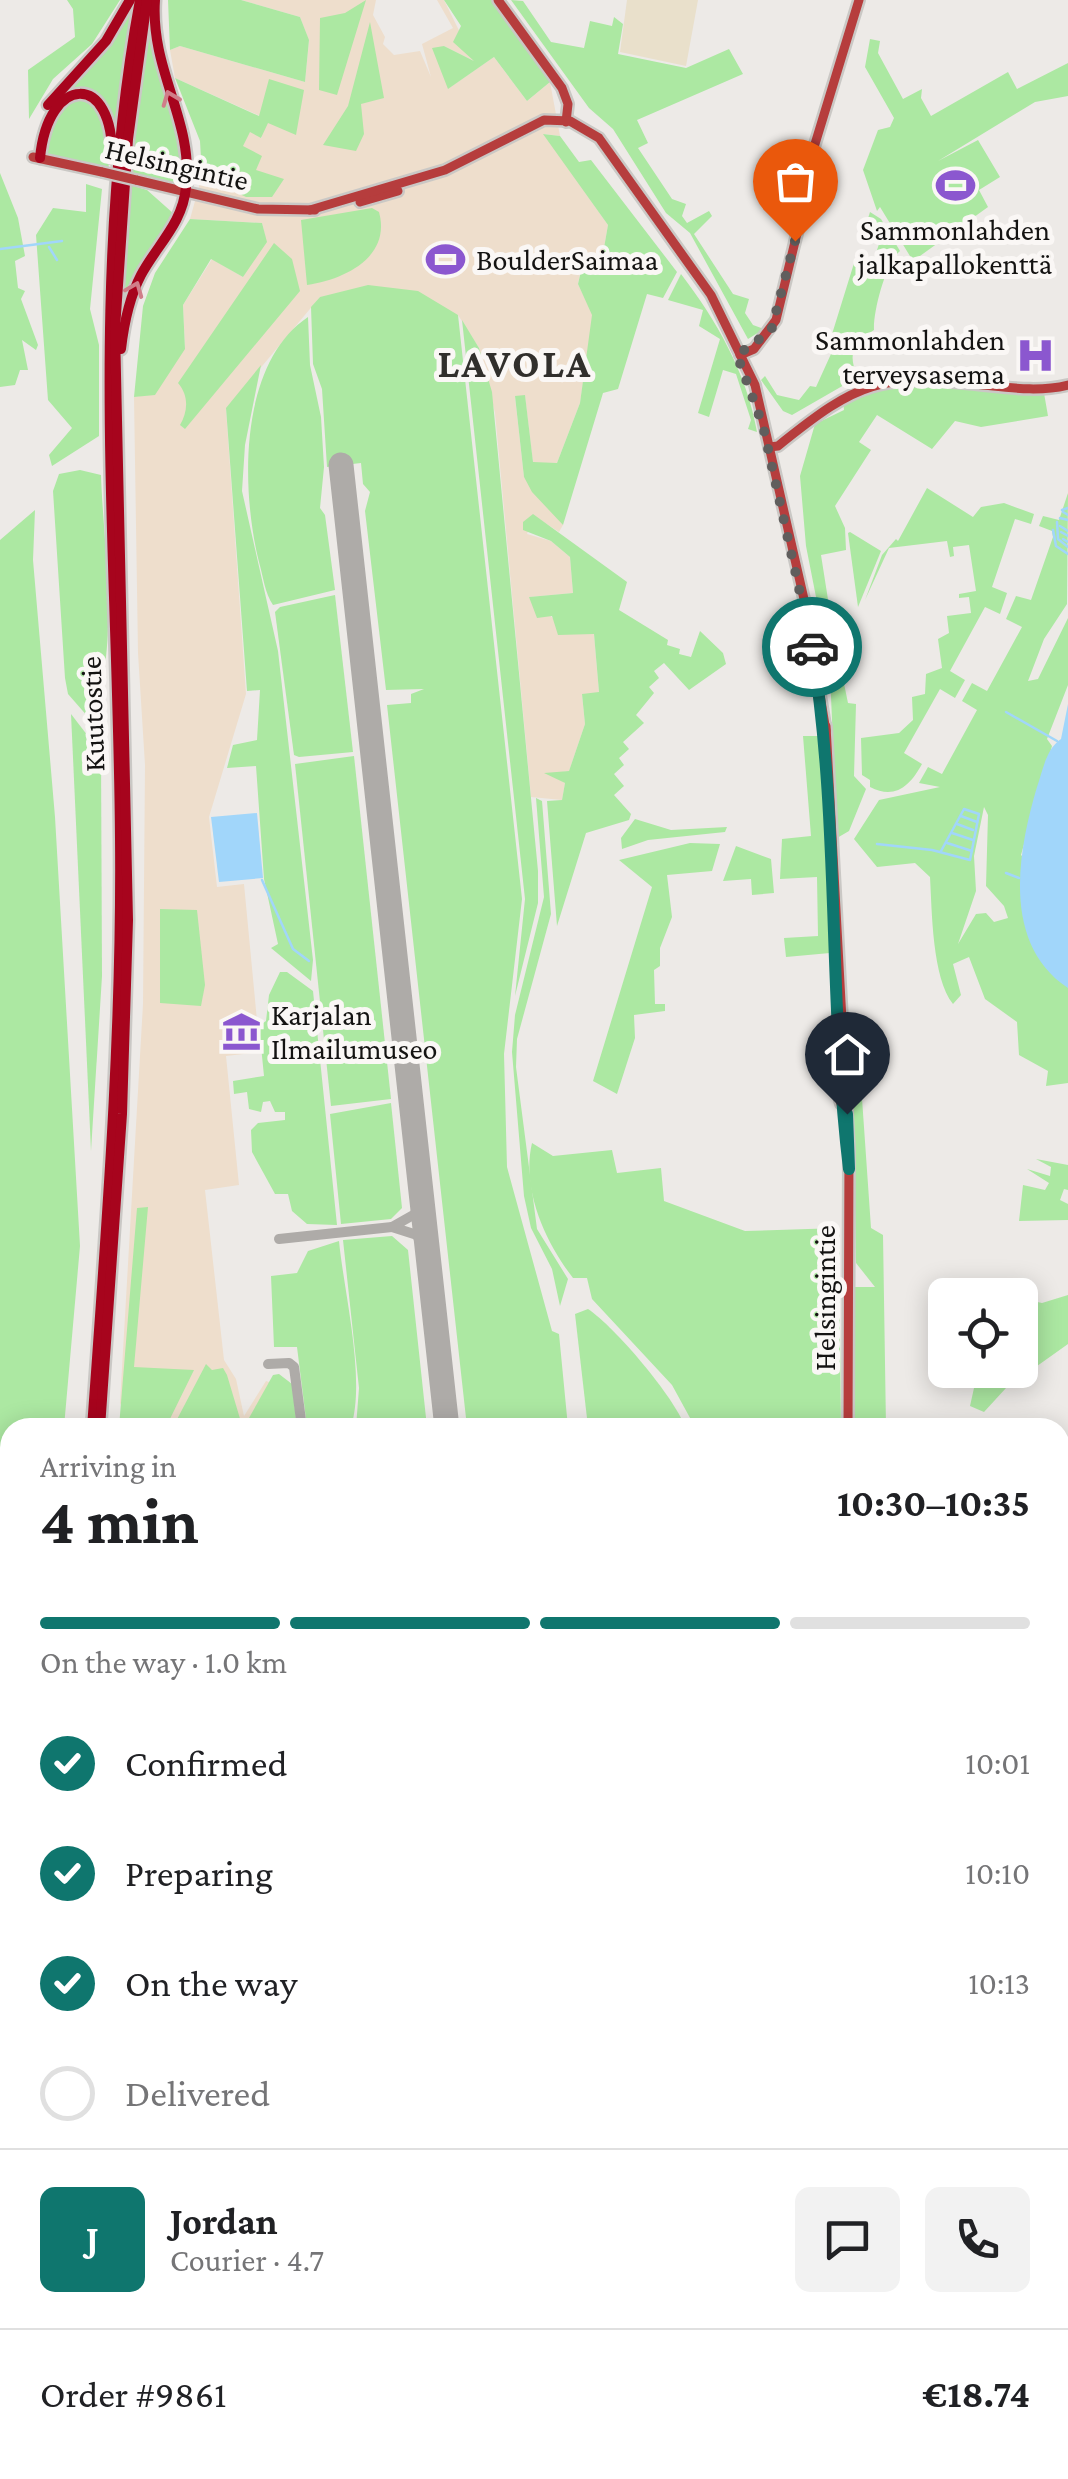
<!DOCTYPE html>
<meta charset="utf-8">
<style>
:root{--surface:#fff;--page:#f2f2f2;--text:#202124;--muted:#757577;--line:#e0e0e0;--accent:#0f766e}
body{margin:0;font-family:"Crimson Pro",serif;background:var(--page);color:var(--text);height:100vh;display:flex;flex-direction:column;font-size:38px;white-space:nowrap}
*{box-sizing:border-box;margin:0}
p{font-size:32px;color:var(--muted)}
.icon{flex:none;width:55px;height:55px;fill:none;stroke:currentColor;stroke-width:2;stroke-linecap:round;stroke-linejoin:round}
.map{position:relative;flex:1;overflow:hidden}
.panel{position:absolute;left:0px;top:1418px;width:1070px;height:1062px;display:flex;flex-direction:column;background:var(--surface);border-radius:30px 30px 0 0;box-shadow:0 5px 25px #0003}
.panel>*{flex:none}
.buttons{position:absolute;left:928px;top:1278px;display:grid;gap:20px}
.buttons a{display:grid;place-items:center;width:110px;height:110px;border-radius:15px;background:var(--surface);box-shadow:0 5px 25px #0003;font-size:50px}
.pin{position:absolute;display:grid;place-items:center;width:85px;height:85px;color:#fff;margin:-102px -42px;border-radius:50% 50% 50% 0;rotate:-45deg;box-shadow:0 0 10px #0007}
.pin .icon{rotate:45deg}
.courier{position:absolute;display:grid;place-items:center;width:100px;height:100px;margin:-50px;border:8px solid #0f766e;border-radius:50%;background:#fff;color:#222;box-shadow:0 2px 12px #0007}
.overview em{font-style:normal;font-weight:700}
.overview div{display:flex;flex-direction:column-reverse}
.overview{display:flex;align-items:center;justify-content:space-between;height:170px;padding:0 40px}
h1{font-size:65px;font-weight:700;line-height:75px}
.bar{display:grid;grid-template-columns:repeat(4,1fr);gap:15px 10px;align-content:center;height:120px;padding:0 40px}
.bar i{height:12px;border-radius:8px;background:var(--line)}
.bar .current{background:var(--accent)}
.bar p{grid-column:span 4}
.line{display:flex;align-items:center;gap:25px;padding:0 40px;border-top:2px solid var(--line)}
.line div{flex:1}
.round{display:grid;place-items:center;flex:none;width:105px;height:105px;border-radius:15px;background:var(--page)}
ol{padding:0 40px;list-style:none}
li{display:flex;align-items:center;gap:30px;height:110px}
li p{margin-inline-start:auto}
li .icon{padding:10px;border-radius:50%;background:var(--accent);color:#fff;stroke-width:4}
li:last-child{color:var(--muted)}
li i{width:55px;height:55px;border:5px solid var(--line);border-radius:50%}
.map>svg:first-child{display:block}
.industrial{fill:#eedecc}
.education{fill:#e9e0cb}
.green{fill:#ace8a2;fill-rule:evenodd}
.water{fill:#a1d6fa}
.lines{fill:none;stroke-linecap:round;stroke-linejoin:round}
.stream{stroke:#a1d6fa;stroke-width:2.5}
.taxiway{stroke:#aeaba8;stroke-width:10}
.runway{stroke:#aeaba8;stroke-width:25}
.major-casing{stroke:#cac8c5;stroke-width:14}
.highway-casing{stroke:#cac8c5;stroke-width:15}
.major{stroke:#b63d3d;stroke-width:9}
.highway{stroke:#a7041d;stroke-width:10}
.rail{stroke:#6e6c6a;stroke-width:2.5;stroke-dasharray:15 8;stroke-linecap:butt}
.major-bridge-casing{stroke:#cac8c5;stroke-width:14;stroke-linecap:butt}
.major-bridge{stroke:#b63d3d;stroke-width:9}
.oneway{stroke:#d07e89}
.done{stroke:#605e5d;stroke-width:10;stroke-dasharray:0 18}
.route{stroke:#0f766e;stroke-width:12}
.labels{text-anchor:middle;dominant-baseline:central;stroke-width:10;stroke-linejoin:round;paint-order:stroke}
.street-label{font-size:30px;fill:#141312;stroke:#faf7f5}
.poi-label{font-size:30px;fill:#141312;stroke:#faf7f5;text-anchor:start}
.district-label{font-size:40px;font-weight:bold;letter-spacing:2.5px;fill:#312f2c;stroke:#faf7f5}
</style>
<div class="map">
<svg width="1068" height="2479" viewBox="0 0 1068 2479">
<rect width="100%" height="100%" fill="#edeae7"/>
<g class="industrial">
<path d="M241 0H376L373 15 385 37 383 44 394 55 420 51 431 77 422 44 453 28 437 0H444L474 61 444 46 449 88 494 57 527 101 550 82 560 136 544 134 608 225 601 265 582 263 578 284 593 315 580 403 557 463H533L525 396 515 397 524 477 563 525 559 532 533 515 527 534 551 541 570 557 573 593 529 597 555 620 594 634 599 693 582 695 585 724 569 771 548 774 565 783 562 800 531 797 495 413 479 348 458 315 320 297 226 409 246 694 209 817 217 887 244 884 260 1052 226 1056 239 1185 205 1190 224 1360 236 1379 244 1416 266 1381 272 1383 244 1427H132L120 1403 143 1004 145 765 138 653 134 397 155 394 185 347 183 305 212 259 243 277 265 236 262 223 190 219 202 176 210 182 255 169 242 146 250 131 262 138 260 116 175 78 170 50 180 46 305 82 309 41 300 17Z"/>
<path d="M0 2333 10 2349V2470H35L39 2479H4Z"/>
</g>
<path class="education" d="M627 0H698L686 66 620 52Z"/>
<g class="green">
<path d="M67 0H120L92 44 53 79 29 119 28 70 75 37 73 9Z"/>
<path d="M132 0H136L116 150C111 99 106 96 56 96Z"/>
<path d="M168 0H241L300 17 309 40 305 82 180 46 170 50Z"/>
<path d="M366 0 337 95 319 90 320 18 345 13Z"/>
<path d="M444 0H492L550 82 527 101 494 57 448 89 432 48 444 46 474 61 453 42 461 26Z"/>
<path d="M511 0 523 1 551 42 584 48 590 21 612 26 614 17 623 24 618 54 686 68 729 49 743 74 637 120 648 143 638 148 672 199 686 204 682 216 687 223 709 211 712 216 694 234 733 294 749 299 745 313 753 325 764 329 748 339 690 233 666 213 613 129 589 108Z"/>
<path d="M150 8 156 66 182 136 183 184 179 186 128 175Z"/>
<path d="M370 22 384 98 361 104 364 134 356 151 323 145 348 106Z"/>
<path d="M870 39 880 41 878 53 903 99 922 89 921 98 931 116 1008 72 1017 89 1068 63V96L1035 102 938 161 978 140 1000 177 979 190 988 207 913 261 880 207 877 211 863 170 878 130 890 127 894 118 865 67Z"/>
<path d="M175 78 259 116 269 79 304 90 296 135 268 123 261 138 250 132 243 146 262 156 256 170 284 179 272 197H246L202 176 200 141Z"/>
<path d="M71 99C110 100 108 140 109 171L45 155 48 122Z"/>
<path d="M543 134 560 136 579 162 591 160 677 272 663 298 647 294 618 389 603 393 563 525 532 492 524 477 515 396 525 395 533 462 557 463 580 403 592 315 578 284 583 262 601 265 608 225Z"/>
<path d="M0 173 18 218 25 256 15 261 18 288 25 291 21 299 38 345 36 350 22 340 28 370H20L15 385 0 387Z"/>
<path d="M86 184 102 189 90 309 99 345V436L52 466 49 455 72 428 48 400 36 235 53 208 86 212Z"/>
<path d="M127 184 147 190 174 214 120 331Z"/>
<path d="M372 208 379 212C391 256 347 279 307 285L301 220Z"/>
<path d="M870 212 881 219 900 251C886 262 873 311 874 330 853 343 847 354 858 377L792 415 783 411 761 380 765 376 777 395 799 400 810 386 816 387 831 354 828 347 855 260 872 265 882 235 865 228Z"/>
<path d="M190 219 262 223 267 242 243 277 211 259 183 305 185 349 155 395 134 397 143 306 155 273Z"/>
<path d="M274 243 292 259 300 291 185 429 180 425C188 411 189 396 178 383Z"/>
<path d="M681 274C717 321 747 374 757 432L748 429 751 420 736 374 723 370 709 417 698 413 720 339 699 326 703 310 668 300Z"/>
<path d="M368 285 418 291 458 315 522 899 504 1054 507 1167 552 1331 559 1334 568 1427H467L387 705 411 703V694L424 689 386 690 365 511 370 492 363 484 361 463 327 467 322 389 313 364 311 307 320 297Z"/>
<path d="M308 317 310 365 321 417 324 467 320 508 325 515 335 590 273 605C265 594 263 576 259 562 241 490 238 364 308 317Z"/>
<path d="M462 320 479 348 492 392 538 871V903L515 996 525 899Z"/>
<path d="M261 365 245 445 242 491 278 651 313 960 311 981 271 948 278 944 264 879 256 766 227 768 233 745 257 740 260 690 247 691 226 408Z"/>
<path d="M898 383 1044 393 1048 416 981 427 955 421 932 449 877 415 859 442 871 450 835 506 845 528 846 550 821 555 835 644 856 641V653H827L806 546 800 476 815 424 844 410 843 400 848 398Z"/>
<path d="M80 470 101 475C103 544 122 658 89 718L68 694 65 678 53 491 59 474Z"/>
<path d="M927 488 973 517 981 507 1004 503 1034 514 1031 524 1015 519 992 587 1007 593 1000 614 985 607 950 671 965 680 955 698 940 689 904 753 922 764C910 786 895 800 870 787V780L862 775 861 738 899 733 913 720 912 697 925 694 926 674 942 668 938 639 949 633 947 616 971 613 969 597 959 598V594L976 591 969 545 953 547 954 556 950 557 947 541 889 548 865 600 882 555 896 539 898 541Z"/>
<path d="M1068 493 1067 604 1044 639 1028 681 1038 679 1068 618V685L1047 739 1052 746 1021 855 1068 905V1083L1046 1086 1048 1071 1019 1055 1017 1022 985 999 969 957 953 964 961 995 953 1004C932 978 932 911 930 877L915 863 877 867 854 839 879 800 940 787 919 783 928 767 942 774 977 710 962 701 972 683 987 691 1022 627 1006 619 1016 596 1031 600 1053 537 1052 531 1039 526 1043 516 1059 520ZM984 807 988 815 986 886 1004 906 1008 918 994 922 986 913 976 914 958 944 976 891 974 856Z"/>
<path d="M35 510 33 560 55 817 80 1246 64 1427 10 1428V1580L0 1583V540Z"/>
<path d="M533 514 627 582 619 610 668 640 667 645 680 649 679 654 691 657 700 631 723 653 726 664 689 690 664 663 654 671 659 678 649 687 654 693 636 715 644 723 623 742 629 749 619 758 624 765 614 774 624 786 614 795 631 814 629 820 586 833 557 926 547 801 562 800 565 783 544 773 569 771 585 724 582 694 599 692 594 634 558 635 552 616 537 618 529 597 573 593 570 557 551 541 523 530V522Z"/>
<path d="M850 532 881 551 858 607 848 533Z"/>
<path d="M335 595 353 752 299 757 294 755 275 612 280 607Z"/>
<path d="M841 669 848 703 856 704 854 776 866 789 849 831 837 838 830 673Z"/>
<path d="M71 714 101 753 102 976 91 1151Z"/>
<path d="M803 736H820L830 953 786 957 784 938 818 936 817 877 780 879 782 839 811 836Z"/>
<path d="M354 756 391 1099 331 1106 295 764Z"/>
<path d="M536 798 542 801 551 914 517 1039 516 1067 537 1229 568 1279 560 1306 552 1269 531 1228 524 1196 512 1052 515 1015 544 897Z"/>
<path d="M635 819 671 830 727 827 725 832 648 840 622 849 621 838Z"/>
<path d="M690 843 720 844 712 871 667 875 672 917 660 948V966L654 970 655 1004H665V1011L634 1015 635 1038 617 1094 593 1081 652 887 619 860Z"/>
<path d="M736 846 771 859 774 893 752 895 751 879 723 881Z"/>
<path d="M160 909 197 910 205 985 201 1006 160 1003Z"/>
<path d="M280 972H287L313 991 337 1225 307 1224 292 1211 288 1194H275L252 1152 251 1130 258 1123 285 1120V1112H275L270 1101 263 1102 261 1112 249 1109 247 1092 234 1094 233 1081 264 1076 259 1026 266 1021 269 995Z"/>
<path d="M861 1084 871 1228 883 1235 886 1427H854V1287H875L856 1263 853 1086Z"/>
<path d="M391 1103 402 1208 391 1219 341 1224 330 1114Z"/>
<path d="M532 1143 553 1156 612 1150 617 1173 661 1168 664 1201 745 1231 839 1228 841 1427H695L672 1385 592 1299 587 1278H573C546 1243 521 1190 532 1143Z"/>
<path d="M1036 1159 1068 1165V1190L1064 1189 1060 1200 1068 1204V1220L1019 1221 1023 1185 1045 1190 1049 1183 1027 1169 1050 1176 1051 1167Z"/>
<path d="M148 1207 134 1367 194 1370 166 1427H119L137 1208Z"/>
<path d="M392 1236 408 1250 427 1427H356L359 1388 343 1240Z"/>
<path d="M339 1241C344 1293 366 1379 351 1427H307L297 1347H274L271 1276 297 1273 308 1251Z"/>
<path d="M1068 1295V1344L1006 1388 984 1412 970 1406 978 1370H1020V1334L1030 1308 1020 1305V1298L1042 1303Z"/>
<path d="M588 1309C615 1327 675 1398 685 1427H588L575 1314Z"/>
<path d="M206 1364 212 1370 223 1368 227 1375 241 1422 238 1427H173Z"/>
<path d="M279 1374 292 1384 297 1427H244L273 1375Z"/>
<path d="M1068 1573V1712L1060 1728V1577Z"/>
</g>
<g class="water">
<path d="M1068 704V988C1002 944 1017 854 1037 787 1043 770 1046 749 1061 739Z"/>
<path d="M257 813 263 878 219 882 211 817Z"/>
<path d="M1068 1712V2155L1060 2153V1722Z"/>
</g>
<g class="lines">
<g class="stream">
<path d="M49 247 57 260"/>
<path d="M0 249 62 241"/>
<path d="M1062 510 1068 508"/>
<path d="M1063 512 1068 515"/>
<path d="M1060 518 1068 520"/>
<path d="M1057 522 1058 539 1068 547"/>
<path d="M1060 526 1068 531"/>
<path d="M1053 530 1056 546 1068 554"/>
<path d="M1061 532 1068 536"/>
<path d="M1063 539 1068 542"/>
<path d="M1006 712 1057 741"/>
<path d="M961 816 977 822"/>
<path d="M957 824 973 830"/>
<path d="M952 833 973 840"/>
<path d="M947 843 972 851"/>
<path d="M877 844 932 850 970 860 979 814 964 809 941 851"/>
<path d="M1006 873 1019 878"/>
<path d="M262 880 293 949 309 961"/>
<path d="M1067 2187 1068 2184"/>
<path d="M1060 2223 1061 2216"/>
</g>
<g class="taxiway">
<path d="M421 1191 415 1214 392 1227 417 1235 428 1260"/>
<path d="M279 1239 392 1227"/>
<path d="M268 1364 289 1363 294 1367 302 1428"/>
</g>
<path class="runway" d="M341 465 447 1428"/>
<defs>
<g id="major">
<path d="M498 0 562 88 568 104 566 122"/>
<path d="M33 157 102 172"/>
<path d="M136 180 258 209 315 210"/>
<path d="M360 202 398 191"/>
<path d="M310 210 445 170 544 120 570 121 599 138 711 295 755 385 804 599 826 731"/>
<path d="M740 355 754 349 776 320 801 217 804 180 859 0"/>
<path d="M769 447 778 446C860 380 879 374 983 385 1012 388 1040 392 1068 385"/>
<path d="M826 726 849 1149 848 1428"/>
<path d="M818 1069 834 1078 841 1104"/>
<path d="M138 2470 142 2479"/>
<path d="M397 2470 406 2479"/>
<path d="M405 2470 416 2479"/>
<path d="M716 2479 719 2470"/>
</g>
<g id="highway">
<path d="M48 105 106 41 130 0"/>
<path d="M40 158C48 74 114 71 112 158"/>
<path d="M121 349C124 323 129 298 141 275 157 245 183 223 186 187 194 121 150 71 155 0"/>
<path d="M92 1428C106 1231 122 1035 120 838 118 557 88 278 140 0"/>
<path d="M100 1428 122 1114 128 920 115 329 128 139 147 0"/>
<path d="M0 1923 10 1907"/>
<path d="M0 1965 10 1940"/>
<path d="M0 1983 10 1958"/>
<path d="M0 2033 10 2037"/>
<path d="M5 2103 10 2085"/>
</g>
</defs>
<use href="#major" class="major-casing"/>
<use href="#highway" class="highway-casing"/>
<use href="#major" class="major"/>
<use href="#highway" class="highway"/>
<g class="rail">
<path d="M0 2181 10 2189"/>
<path d="M0 2278 10 2304"/>
<path d="M41 2470 45 2479"/>
<path d="M69 2470 73 2479"/>
<path d="M611 2470 699 2479"/>
</g>
<defs>
<path id="major-bridge" d="M102 172 136 180"/>
</defs>
<use href="#major-bridge" class="major-bridge-casing"/>
<use href="#major-bridge" class="major-bridge"/>
</g>
<defs><path id="oneway-chevron" d="M-2-3.5L2.5 0L-2 3.5" fill="none" stroke-width="1.6" stroke-linecap="round" stroke-linejoin="round" transform="scale(2.5)"/></defs>
<g class="oneway">
<use href="#oneway-chevron" transform="translate(170 98) rotate(-111)"/>
<use href="#oneway-chevron" transform="translate(135 289) rotate(-68)"/>
</g>
<g class="lines">
<path class="done" d="M795 241 771 331 737 355 763 426 812 647"/>
<path class="route" d="M812 647C840 820 828 995 849 1169L847 1114"/>
</g>
<defs>
<symbol id="stadium-bare" viewBox="-9 -9 18 18"><path d="M0-5a6.5 5 0 1 0 0 10a6.5 5 0 1 0 0-10ZM-3.5-1.8h7v3.6h-7Z" fill="#8b57cf" stroke="#faf7f5" stroke-width="2.5" paint-order="stroke"/></symbol>
<symbol id="hospital-bare" viewBox="-9 -9 18 18"><path d="M-5-5h3v3.5h4V-5h3V5h-3V1.5h-4V5h-3Z" fill="#8b57cf" stroke="#faf7f5" stroke-width="2.5" paint-order="stroke"/></symbol>
<symbol id="museum-bare" viewBox="-9 -9 18 18"><path d="M0-6L6-3V-2H-6V-3ZM-5-1h2V3h-2ZM-1-1h2V3h-2ZM3-1h2V3H3ZM-6 4H6V6H-6Z" fill="#8b57cf" stroke="#faf7f5" stroke-width="2.5" paint-order="stroke"/></symbol>
</defs>
<g fill-rule="evenodd">
<use href="#stadium-bare" x="928" y="158" width="55" height="55"/>
<use href="#stadium-bare" x="418" y="232" width="55" height="55"/>
<use href="#hospital-bare" x="1008" y="328" width="55" height="55"/>
<use href="#museum-bare" x="214" y="1004" width="55" height="55"/>
</g>
<g class="labels">
<g class="street-label">
<text transform="translate(177 164) rotate(13)">Helsingintie</text>
<text transform="translate(92 714) rotate(-92)">Kuutostie</text>
<text transform="translate(824 1298) rotate(-90)">Helsingintie</text>
</g>
<g class="poi-label">
<text x="955" y="229" text-anchor="middle">Sammonlahden<tspan x="955" dy="34">jalkapallokenttä</tspan></text>
<text x="476" y="259">BoulderSaimaa</text>
<text x="1005" y="339" text-anchor="end">Sammonlahden<tspan x="1005" dy="34">terveysasema</tspan></text>
<text x="271" y="1014">Karjalan<tspan x="271" dy="34">Ilmailumuseo</tspan></text>
</g>
<g class="district-label">
<text x="515" y="363">LAVOLA</text>
</g>
</g>
</svg>
<div class="buttons">
<a><svg class="icon" aria-label="locate" viewBox="0 0 24 24"><circle cx="12" cy="12" r="6"/><path d="M12 2v4M12 18v4M2 12h4M18 12h4"/></svg></a>
</div>
<div class="pin" style="left:795px;top:241px;background:#ea580c"><svg class="icon" aria-label="bag" viewBox="0 0 24 24"><path d="M5 8h14l-1 12H6zM9 8a3 3 0 0 1 6 0"/></svg></div>
<div class="pin" style="left:847px;top:1114px;background:#1f2937"><svg class="icon" aria-label="home" viewBox="0 0 24 24"><path d="M3 11l9-7 9 7M6 9v11h12V9"/></svg></div>
<div class="courier" style="left:812px;top:647px"><svg class="icon" aria-label="car" viewBox="0 0 24 24"><path d="M5 17H2v-5l4-1 3-4h7l3 4 3 1v5h-3M9 17h6M6 11h13"/><circle cx="7" cy="17" r="2"/><circle cx="17" cy="17" r="2"/></svg></div>
<section class="panel">
<div class="overview"><div><h1>4 min</h1><p>Arriving in</p></div><em>10:30–10:35</em></div>
<div class="bar"><i class="current"></i><i class="current"></i><i class="current"></i><i></i><p>On the way · 1.0 km</p></div>
<ol>
<li><svg class="icon" aria-label="check" viewBox="0 0 24 24"><path d="M5 12l5 5 9-10"/></svg>Confirmed<p>10:01</p></li>
<li><svg class="icon" aria-label="check" viewBox="0 0 24 24"><path d="M5 12l5 5 9-10"/></svg>Preparing<p>10:10</p></li>
<li><svg class="icon" aria-label="check" viewBox="0 0 24 24"><path d="M5 12l5 5 9-10"/></svg>On the way<p>10:13</p></li>
<li><i></i>Delivered</li>
</ol>
<div class="line" style="height:180px"><b class="round" style="background:var(--accent);color:#fff">J</b><div><b>Jordan</b><p>Courier · 4.7</p></div><a class="round"><svg class="icon" aria-label="chat" viewBox="0 0 24 24"><path d="M4 5h16v11H9l-5 4z"/></svg></a><a class="round"><svg class="icon" aria-label="phone" viewBox="0 0 24 24"><path d="M5 4h4l2 5-3 2q2 4 5 5l2-3 5 2v4C11 20 4 13 5 4z"/></svg></a></div>
<div class="line" style="height:130px"><div>Order #9861</div><b>€18.74</b></div>
</section>
</div>
